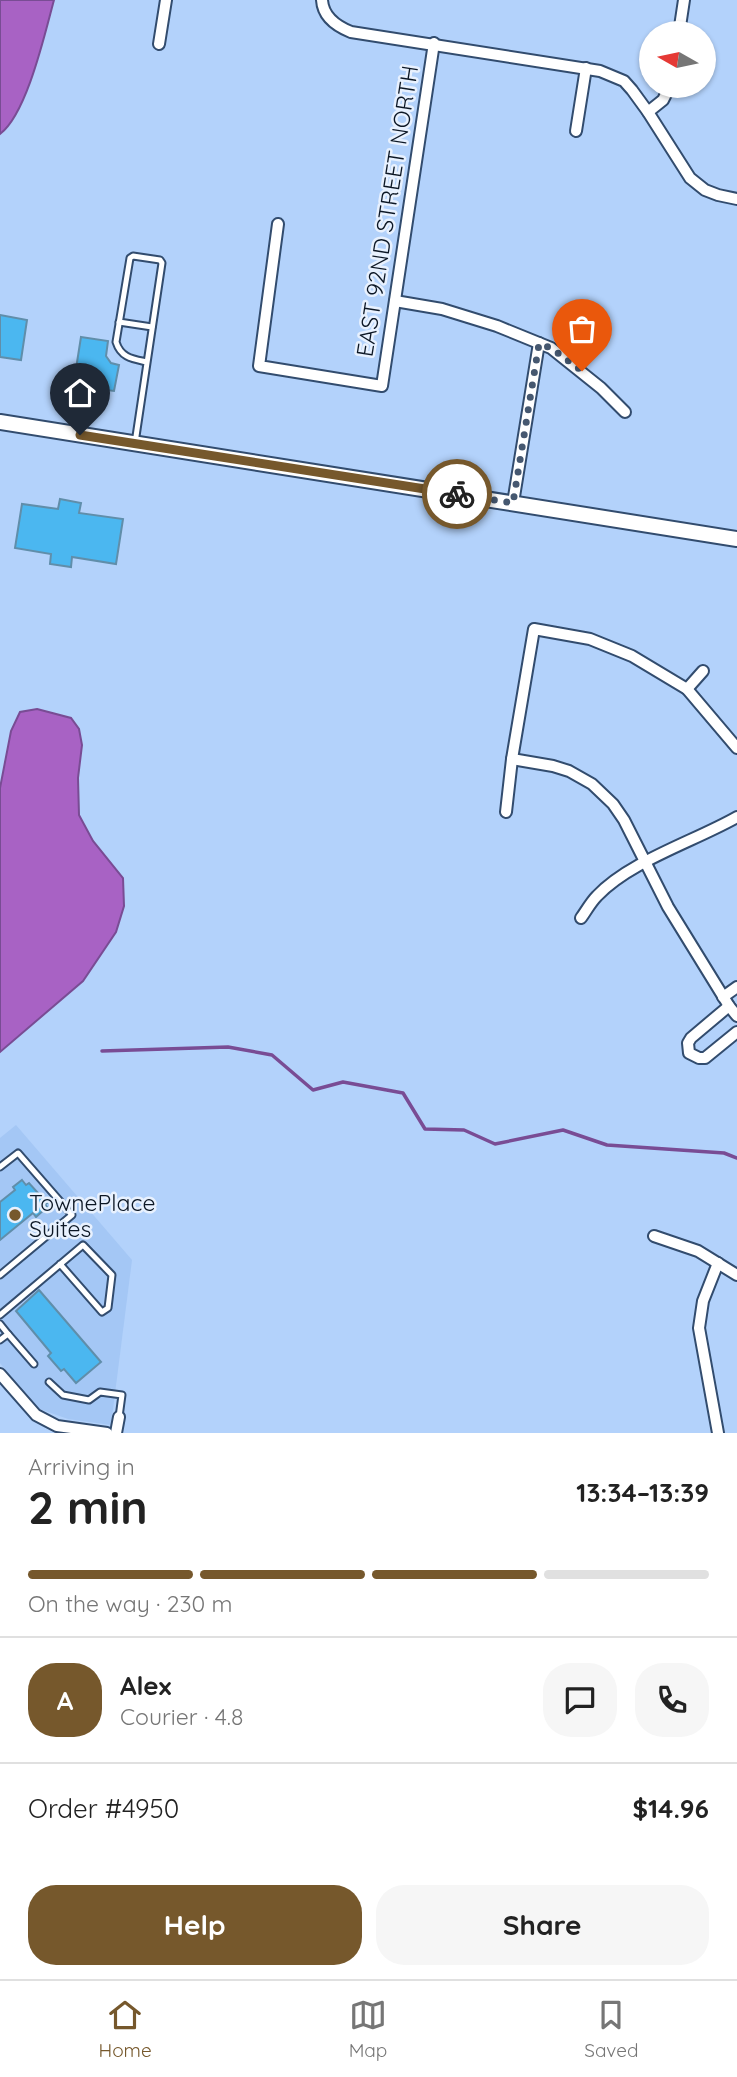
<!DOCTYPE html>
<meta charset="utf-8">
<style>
:root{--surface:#fff;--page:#f6f6f6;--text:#222;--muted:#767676;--line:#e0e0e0;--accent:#76582c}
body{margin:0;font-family:Quicksand,sans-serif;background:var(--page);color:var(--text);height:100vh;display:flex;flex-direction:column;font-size:26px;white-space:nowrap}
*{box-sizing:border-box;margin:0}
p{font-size:23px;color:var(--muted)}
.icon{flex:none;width:38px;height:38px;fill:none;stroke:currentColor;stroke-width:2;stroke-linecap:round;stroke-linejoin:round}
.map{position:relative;height:1433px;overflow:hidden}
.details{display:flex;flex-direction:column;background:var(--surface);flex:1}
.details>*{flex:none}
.needle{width:46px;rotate:279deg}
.fabs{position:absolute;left:639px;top:21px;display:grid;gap:14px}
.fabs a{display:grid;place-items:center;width:77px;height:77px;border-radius:50%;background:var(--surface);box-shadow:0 2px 5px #0004;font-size:35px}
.pin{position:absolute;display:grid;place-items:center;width:60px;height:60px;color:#fff;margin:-72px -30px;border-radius:50% 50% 50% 0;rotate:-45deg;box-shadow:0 0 7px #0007}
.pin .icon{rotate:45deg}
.courier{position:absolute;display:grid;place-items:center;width:70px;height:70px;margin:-35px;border:5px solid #76582c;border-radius:50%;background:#fff;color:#222;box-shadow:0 2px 9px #0007}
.headline em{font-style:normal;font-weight:700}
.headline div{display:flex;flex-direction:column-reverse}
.headline{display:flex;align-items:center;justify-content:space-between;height:119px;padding:0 28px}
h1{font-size:46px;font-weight:700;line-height:52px}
.bar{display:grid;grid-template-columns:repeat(4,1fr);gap:10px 7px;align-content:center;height:84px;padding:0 28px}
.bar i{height:9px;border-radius:5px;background:var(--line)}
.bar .selected{background:var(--accent)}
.bar p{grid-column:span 4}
.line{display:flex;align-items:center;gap:18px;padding:0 28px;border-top:2px solid var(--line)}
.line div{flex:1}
.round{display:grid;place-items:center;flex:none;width:74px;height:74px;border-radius:28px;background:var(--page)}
.primary-button{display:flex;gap:14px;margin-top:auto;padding:14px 28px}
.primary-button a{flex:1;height:80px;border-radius:28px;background:var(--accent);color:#fff;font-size:28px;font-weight:700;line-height:80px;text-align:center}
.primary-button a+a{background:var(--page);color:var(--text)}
.tab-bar{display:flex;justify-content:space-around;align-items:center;height:98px;border-top:2px solid var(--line);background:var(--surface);font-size:19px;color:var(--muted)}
.tab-bar a{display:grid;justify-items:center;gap:4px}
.tab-bar .selected{color:var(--accent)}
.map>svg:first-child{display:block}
.built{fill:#a4c7f5}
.water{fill:#a862c4;stroke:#794c94;stroke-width:2}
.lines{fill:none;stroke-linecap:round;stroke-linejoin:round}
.stream{stroke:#794c94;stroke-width:3.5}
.building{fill:#4bb7f0;stroke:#608eaa;stroke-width:2}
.service-casing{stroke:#324c6e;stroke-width:9}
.minor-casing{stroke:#324c6e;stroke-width:14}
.secondary-casing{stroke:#324c6e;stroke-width:18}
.service{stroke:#fff;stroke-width:5}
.minor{stroke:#fff;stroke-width:10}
.secondary{stroke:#fff;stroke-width:14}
.done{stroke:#465870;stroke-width:7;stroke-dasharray:0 12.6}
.route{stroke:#76582c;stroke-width:9}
.poi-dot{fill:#76582c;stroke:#e8f1fe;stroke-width:2.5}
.labels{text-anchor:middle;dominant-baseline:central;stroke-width:5;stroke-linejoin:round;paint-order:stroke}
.street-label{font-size:23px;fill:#0c1725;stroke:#e8f1fe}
.poi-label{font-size:23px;fill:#0c1725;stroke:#e8f1fe;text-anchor:start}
</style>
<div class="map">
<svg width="737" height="1433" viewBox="0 0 737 1433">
<rect width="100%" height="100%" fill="#b3d2fb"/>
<path class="built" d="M16 1125 132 1260 111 1425 68 1419 37 1408 0 1363V1138Z"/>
<g class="water">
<path d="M0 0H54C45 33 27 114 0 134Z"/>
<path d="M37 709 71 718 79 729 82 745 78 778 79 815 93 841 123 878 124 906 116 932 83 981 0 1052V788L11 731 20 712Z"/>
</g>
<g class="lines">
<path class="stream" d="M102 1051 228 1047 272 1055 313 1090 343 1082 403 1093 425 1129 464 1130 495 1144 563 1130 607 1145 724 1153 737 1158"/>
</g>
<g class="building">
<path d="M0 315 27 320 21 360 0 357Z"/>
<path d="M81 337 108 341 106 356 111 363 119 365 114 391 84 387V382L80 376 75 375Z"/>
<path d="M60 499 81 503 79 513 123 519 116 564 72 557 71 567 50 564 51 554 15 548 22 504 58 509Z"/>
<path d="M22 1180 26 1185 29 1183 47 1203 45 1204 47 1207 36 1217 33 1213 0 1240V1202L15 1190 13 1187Z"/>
<path d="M39 1290 101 1362 76 1383 64 1369 61 1371 48 1356 51 1353 16 1311Z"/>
</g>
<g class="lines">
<defs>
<g id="service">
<path d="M119 322 152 327"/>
<path d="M135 443 162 263 160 260 133 256 130 258 116 342C121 358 133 359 147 362"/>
<path d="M0 1167 18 1153 72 1215 0 1275"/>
<path d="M0 1315 83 1245 112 1275 108 1308 102 1312 60 1264"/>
<path d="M0 1324 8 1334"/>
<path d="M0 1340 8 1334 34 1364"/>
<path d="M49 1382 63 1395 89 1400 100 1392 122 1395 119 1417"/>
</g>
<g id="minor">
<path d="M322 0C323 17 336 26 351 32L600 71 624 81 632 90 648 112 690 178 705 190 718 195 737 199"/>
<path d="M679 33 684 0"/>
<path d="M159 44 166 0"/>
<path d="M648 112 663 100 670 86"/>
<path d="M576 131 586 68"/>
<path d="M278 224 259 366 382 386 434 43"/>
<path d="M395 301 442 309 497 326 551 348 601 388 625 412"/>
<path d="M513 503 539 343"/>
<path d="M687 689 703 671"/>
<path d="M512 759 553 766 569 771 592 784 613 804 624 820 668 907 729 1006 737 1016"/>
<path d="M506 812 512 759 534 629 590 639 632 656 687 689 737 748"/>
<path d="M581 918C586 911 591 902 597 896 630 861 695 841 737 817"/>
<path d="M723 997 737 987"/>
<path d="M729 1006 691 1038 688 1043 689 1053 699 1058H705L737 1032"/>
<path d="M654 1236 698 1251 737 1275"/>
<path d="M0 1374 36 1415 57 1426 107 1433"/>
<path d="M116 1433 119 1417"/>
<path d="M718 1433 699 1328 703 1301 718 1263"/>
</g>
<path id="secondary" d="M0 422 737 539"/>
</defs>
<use href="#service" class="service-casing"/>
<use href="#minor" class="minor-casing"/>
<use href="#secondary" class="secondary-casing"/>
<use href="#service" class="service"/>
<use href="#minor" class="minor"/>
<use href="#secondary" class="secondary"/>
</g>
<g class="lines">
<path class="done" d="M457 494 513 503 539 344 551 348 582 371"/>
<path class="route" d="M80 435 457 494"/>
</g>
<circle class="poi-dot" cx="15" cy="1215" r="7"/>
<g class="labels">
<g class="street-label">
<text transform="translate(387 211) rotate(-81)">EAST 92ND STREET NORTH</text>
</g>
<g class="poi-label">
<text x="29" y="1202">TownePlace<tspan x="29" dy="26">Suites</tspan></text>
</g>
</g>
</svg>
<div class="fabs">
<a><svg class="needle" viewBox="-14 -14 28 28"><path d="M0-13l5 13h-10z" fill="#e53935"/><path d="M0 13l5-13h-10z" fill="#767676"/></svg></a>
</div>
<div class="pin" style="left:582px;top:371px;background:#ea580c"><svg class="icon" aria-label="bag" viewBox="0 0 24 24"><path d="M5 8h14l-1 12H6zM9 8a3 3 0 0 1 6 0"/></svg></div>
<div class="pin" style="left:80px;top:435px;background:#1f2937"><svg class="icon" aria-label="home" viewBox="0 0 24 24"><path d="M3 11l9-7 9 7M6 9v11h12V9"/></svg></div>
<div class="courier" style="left:457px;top:494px"><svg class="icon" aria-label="bike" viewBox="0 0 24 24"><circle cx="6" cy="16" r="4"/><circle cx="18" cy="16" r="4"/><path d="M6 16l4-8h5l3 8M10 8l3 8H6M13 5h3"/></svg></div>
</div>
<section class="details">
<div class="headline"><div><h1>2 min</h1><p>Arriving in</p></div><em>13:34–13:39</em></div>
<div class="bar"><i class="selected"></i><i class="selected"></i><i class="selected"></i><i></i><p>On the way · 230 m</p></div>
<div class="line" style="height:126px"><b class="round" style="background:var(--accent);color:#fff">A</b><div><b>Alex</b><p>Courier · 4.8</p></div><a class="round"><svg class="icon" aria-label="chat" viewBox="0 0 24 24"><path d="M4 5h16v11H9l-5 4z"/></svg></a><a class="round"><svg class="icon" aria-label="phone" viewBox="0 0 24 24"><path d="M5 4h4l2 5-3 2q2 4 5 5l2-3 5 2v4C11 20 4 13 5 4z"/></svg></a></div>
<div class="line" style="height:91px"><div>Order #4950</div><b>$14.96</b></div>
<div class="primary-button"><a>Help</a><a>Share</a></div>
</section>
<nav class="tab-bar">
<a class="selected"><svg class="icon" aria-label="home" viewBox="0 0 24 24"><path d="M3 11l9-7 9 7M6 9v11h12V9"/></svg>Home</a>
<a><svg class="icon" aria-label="map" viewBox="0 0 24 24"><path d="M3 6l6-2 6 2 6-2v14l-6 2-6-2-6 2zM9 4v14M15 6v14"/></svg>Map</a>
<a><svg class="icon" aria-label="saved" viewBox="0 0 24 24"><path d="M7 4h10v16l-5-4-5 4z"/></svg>Saved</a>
</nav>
